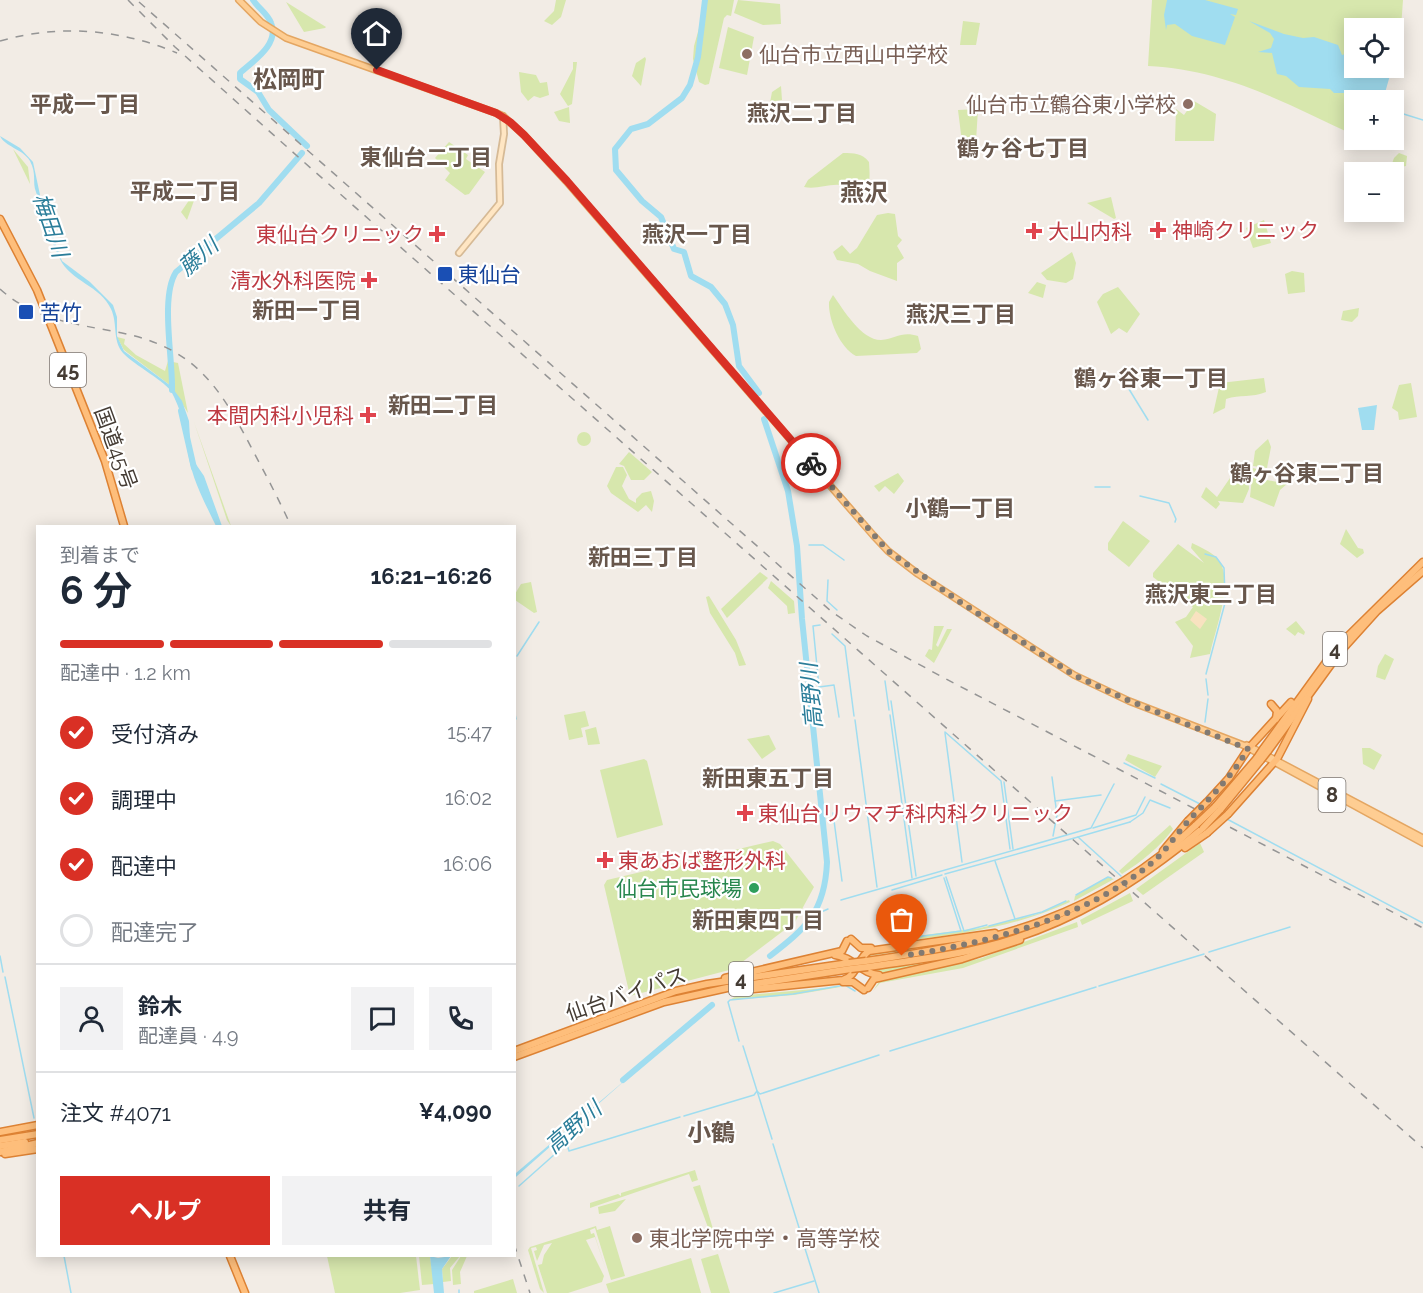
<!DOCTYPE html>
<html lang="ja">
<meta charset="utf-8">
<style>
:root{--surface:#fff;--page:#f2f2f3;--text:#1f2937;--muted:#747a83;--line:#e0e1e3;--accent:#d93025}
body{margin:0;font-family:Raleway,"Noto Sans JP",sans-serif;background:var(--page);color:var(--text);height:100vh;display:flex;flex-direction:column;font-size:22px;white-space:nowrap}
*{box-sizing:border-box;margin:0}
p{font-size:20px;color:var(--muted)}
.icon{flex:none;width:33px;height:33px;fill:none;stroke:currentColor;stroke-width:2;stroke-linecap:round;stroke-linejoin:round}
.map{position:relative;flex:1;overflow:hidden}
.details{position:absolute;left:36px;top:525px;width:480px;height:732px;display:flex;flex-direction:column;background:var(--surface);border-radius:0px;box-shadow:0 3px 15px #0003}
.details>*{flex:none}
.controls{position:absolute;left:1344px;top:18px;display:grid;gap:12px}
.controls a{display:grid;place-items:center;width:60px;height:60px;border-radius:0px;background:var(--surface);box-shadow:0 3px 15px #0003;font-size:30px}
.pin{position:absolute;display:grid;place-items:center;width:51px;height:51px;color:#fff;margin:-62px -26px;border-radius:50% 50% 50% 0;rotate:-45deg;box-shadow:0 0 6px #0007}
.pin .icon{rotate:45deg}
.courier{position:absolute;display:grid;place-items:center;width:60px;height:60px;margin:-30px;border:4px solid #d93025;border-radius:50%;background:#fff;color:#222;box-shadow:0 2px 8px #0007}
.head em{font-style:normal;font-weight:700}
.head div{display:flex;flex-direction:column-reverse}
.head{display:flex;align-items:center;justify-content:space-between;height:102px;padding:0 24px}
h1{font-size:39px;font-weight:700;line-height:45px}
.bar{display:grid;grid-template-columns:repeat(4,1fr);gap:9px 6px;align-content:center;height:72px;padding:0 24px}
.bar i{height:8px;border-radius:4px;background:var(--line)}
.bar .selected{background:var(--accent)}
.bar p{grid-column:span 4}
.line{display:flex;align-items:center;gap:15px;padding:0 24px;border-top:2px solid var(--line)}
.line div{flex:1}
.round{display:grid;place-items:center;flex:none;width:63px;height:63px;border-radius:0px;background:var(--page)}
ol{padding:0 24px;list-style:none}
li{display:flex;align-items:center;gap:18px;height:66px}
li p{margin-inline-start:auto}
li .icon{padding:6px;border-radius:50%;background:var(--accent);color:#fff;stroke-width:4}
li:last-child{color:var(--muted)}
li i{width:33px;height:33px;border:3px solid var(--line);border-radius:50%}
.primary-button{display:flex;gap:12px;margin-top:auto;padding:12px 24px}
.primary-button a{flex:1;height:69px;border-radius:0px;background:var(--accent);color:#fff;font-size:24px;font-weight:700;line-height:69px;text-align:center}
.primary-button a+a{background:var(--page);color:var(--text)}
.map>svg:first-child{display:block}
.green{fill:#d7e7ad}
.sand{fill:#f8e2c0}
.water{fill:#a0ddf0}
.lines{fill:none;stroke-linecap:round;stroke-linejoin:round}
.stream{stroke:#a0ddf0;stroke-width:1.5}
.river{stroke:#a0ddf0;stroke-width:6}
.secondary-casing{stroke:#d6ba96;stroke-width:8}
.primary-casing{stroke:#e4a662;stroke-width:8}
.trunk-casing{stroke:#dd8234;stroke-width:9}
.secondary{stroke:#ffe6c3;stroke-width:4.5}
.primary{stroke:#fecd92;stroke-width:5}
.trunk{stroke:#febe7b;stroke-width:6}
.rail{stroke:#959595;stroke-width:1.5;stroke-dasharray:8 8;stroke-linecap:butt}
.trunk-bridge-casing{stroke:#dd8234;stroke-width:9;stroke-linecap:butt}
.trunk-bridge{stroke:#febe7b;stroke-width:6}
.done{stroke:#827a72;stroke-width:6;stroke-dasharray:0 10.8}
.route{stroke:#d93025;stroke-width:8}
.education-dot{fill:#8d6e63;stroke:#fff;stroke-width:2}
.health-dot{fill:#e0444e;stroke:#fff;stroke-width:2}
.transit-dot{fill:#1a4fb4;stroke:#fff;stroke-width:2}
.leisure-dot{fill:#2e9e5b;stroke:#fff;stroke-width:2}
.labels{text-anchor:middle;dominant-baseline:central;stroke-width:4.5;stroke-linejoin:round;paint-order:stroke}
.shield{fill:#fff;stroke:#7d7671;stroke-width:1.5}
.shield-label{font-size:20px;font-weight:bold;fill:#453c34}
.education-label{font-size:21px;fill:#785e54;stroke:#fff;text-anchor:start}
.health-label{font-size:21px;fill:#be3a42;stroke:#fff;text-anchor:start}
.transit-label{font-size:21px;fill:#164399;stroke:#fff;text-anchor:start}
.street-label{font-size:21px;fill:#453c34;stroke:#fff}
.leisure-label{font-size:21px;fill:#27864d;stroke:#fff;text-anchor:end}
.neighbourhood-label{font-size:22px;font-weight:bold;fill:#68574c;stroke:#fff}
.water-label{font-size:22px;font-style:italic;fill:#2a7d99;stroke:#fff}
.quarter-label{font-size:24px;font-weight:bold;fill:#68574c;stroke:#fff}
</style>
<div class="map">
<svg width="1423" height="1293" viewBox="0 0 1423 1293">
<rect width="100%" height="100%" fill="#f2ece5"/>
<g class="green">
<path d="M556 0H566L561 17 552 25 544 21 554 11Z"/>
<path d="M707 0H734L731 16 727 15 724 18 709 84 705 85 699 82 693 59 694 46Z"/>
<path d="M738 0 780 4 781 24 763 25 734 13Z"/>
<path d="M1152 0H1403L1401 28 1394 58V28H1354V68L1382 100H1354V135C1285 103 1227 70 1148 66Z"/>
<path d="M286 2 326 27 325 28 304 32Z"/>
<path d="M963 21 980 23 976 45H960Z"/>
<path d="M728 27 754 37 747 75 719 68Z"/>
<path d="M645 57 646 59 641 86 632 76 636 63Z"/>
<path d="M573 62H577L572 104 568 106 560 94 573 69Z"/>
<path d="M519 72 536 75 540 83 547 82 549 95 540 98 534 96 528 101 521 92Z"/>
<path d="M781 86 782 100 775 101V107L769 108 772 92Z"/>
<path d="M1194 101 1216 114 1214 141H1175L1176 109 1184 115Z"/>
<path d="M569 107 570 123 559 121 554 112Z"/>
<path d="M978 109 976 141 962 142 958 110Z"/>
<path d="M449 142 468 155 466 159 485 172 469 194 465 195 445 180 450 173 435 158Z"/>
<path d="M13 149 28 167 30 184Z"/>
<path d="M843 153C854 153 862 153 869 162 870 179 872 193 853 197L846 186C831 182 818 190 804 187L808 180Z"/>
<path d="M1399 153 1407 156 1406 166 1390 169 1394 158Z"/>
<path d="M194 193 196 195 187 220 181 212Z"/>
<path d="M1111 197 1116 218 1114 219 1087 203Z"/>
<path d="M888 213 895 214 898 236 902 240 897 246 904 258 897 263V281L870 271 858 264 837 260 833 252 842 245 850 254 857 248 877 215Z"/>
<path d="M1264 220 1271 243 1253 248 1246 228Z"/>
<path d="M1072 252 1076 263 1073 279 1066 283 1047 280 1041 273Z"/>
<path d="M1292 271 1304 273 1305 292 1288 294 1285 274Z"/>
<path d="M1037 282 1046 285 1043 298 1028 293Z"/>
<path d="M1118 287 1140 314 1127 333 1119 328 1111 334 1097 302 1103 294Z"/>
<path d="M833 295C843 309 861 340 881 340 896 339 901 331 918 336L921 349 917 353 856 356C840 348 828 319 829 302Z"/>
<path d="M1359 308 1358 316 1352 322 1341 320 1343 311Z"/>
<path d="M117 337 125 339 124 344 136 355 165 371 168 361 171 362V386L124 350Z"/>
<path d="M173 362 178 363 188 413 173 389Z"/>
<path d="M1264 378 1266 392C1252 398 1240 394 1226 399L1225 408 1213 414 1220 383Z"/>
<path d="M1411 383 1417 417 1399 420 1398 412 1392 408 1399 385Z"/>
<path d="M194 422 231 526 227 520Z"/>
<circle cx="584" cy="439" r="7"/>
<path d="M1268 439 1271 447 1267 468 1253 466 1255 451Z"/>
<path d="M629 452 652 472 644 480H631L624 466 619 464Z"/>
<path d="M1243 465 1248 468 1249 489 1243 503 1218 501 1220 504 1216 509 1201 497 1206 487 1217 497 1230 478 1239 480Z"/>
<path d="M616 467H623L627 475 622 486 629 499 636 503V499L642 493 651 491 654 501 652 512 646 505 638 512 611 493 607 486Z"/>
<path d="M1253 468 1268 472 1267 480 1287 484 1280 490 1274 507 1250 497Z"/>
<path d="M898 473 904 481 894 494 885 486 879 492 874 486Z"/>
<path d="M1123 521 1150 541 1129 567 1108 550V543Z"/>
<path d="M1346 529 1358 548 1363 549 1364 553 1357 558 1340 544Z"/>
<path d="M1192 543C1200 547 1210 551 1217 558 1236 579 1215 629 1210 654L1190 658 1193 646 1175 622 1186 617 1193 607 1184 601 1196 586 1183 600 1153 577V573L1178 544 1204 563 1191 548Z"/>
<path d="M760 572 768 578 727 618 721 609Z"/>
<path d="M771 581 794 601 795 613 788 614 787 606 768 588Z"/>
<path d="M531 582 537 612 534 613 515 600V594L521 584Z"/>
<path d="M709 596 736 640 746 665 739 666 735 653 710 613 706 597Z"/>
<path d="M1296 621 1305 632 1304 635 1298 632 1295 636 1286 629Z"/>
<path d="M934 626H944L936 645 938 647 947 629H952L934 663 925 656 929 649 932 650Z"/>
<path d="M1385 654 1394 659 1385 680 1376 677 1378 666Z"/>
<path d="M585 711 589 726 581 728 583 737 569 740 564 715Z"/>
<path d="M596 727 600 744 588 745 585 730Z"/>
<path d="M769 735 776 749 762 759 747 739Z"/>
<path d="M1362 748H1370L1382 755 1374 770 1363 764Z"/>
<path d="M1128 754 1162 766 1155 777 1125 760Z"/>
<path d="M644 759 647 761 663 825 617 838 600 770Z"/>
<path d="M1170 825 1173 829C1160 847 1141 862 1122 874L1119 871Z"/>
<path d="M773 841 780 844 814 887 795 922 733 969 630 996 604 885 607 880Z"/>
<path d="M1200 843 1204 852 1143 895 1136 889Z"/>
<path d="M1108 877 1114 879 1074 901 1075 896Z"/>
<path d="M1130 893 1133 901 1082 925 1080 920Z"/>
<path d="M1069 900 1070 902C1018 926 965 934 909 940L908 937 980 928 1038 914Z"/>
<path d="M1077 922 1078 927 963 968 880 983 873 991 879 982 982 958Z"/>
<path d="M944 944 864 957 872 952Z"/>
<path d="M976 953C948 960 896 979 869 971Z"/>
<path d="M846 986 794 995 730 1000 736 996Z"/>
<path d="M695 1170 698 1180 692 1182 689 1174 590 1208V1203L618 1194 621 1196V1193Z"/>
<path d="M700 1185 713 1229 709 1230 693 1187Z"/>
<path d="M626 1199 615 1211 599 1214 598 1207Z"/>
<path d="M596 1226 597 1230 610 1226 625 1276 611 1280 595 1228 590 1230 591 1234 594 1233 606 1270 595 1237 586 1240 604 1276 602 1282 568 1293H547L538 1265 542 1264 544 1255 552 1243 544 1245 537 1261 534 1251 537 1250 536 1247 531 1248 544 1293 540 1289 528 1250 530 1247Z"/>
<path d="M718 1254 730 1293H711L701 1259Z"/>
<path d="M327 1256H416L420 1290 400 1293H335Z"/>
<path d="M419 1256H430L434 1284 422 1285Z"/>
<path d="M452 1256H460L450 1268 451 1281 443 1282 442 1269Z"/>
<path d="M461 1256H467L460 1272 461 1284 453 1285 452 1270Z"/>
<path d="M691 1258 701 1293H609L606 1284Z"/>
<path d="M513 1279 517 1293H474V1291Z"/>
</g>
<path class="sand" d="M1196 611 1207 619 1200 629 1190 620Z"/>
<g class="water">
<path d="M1167 0H1205L1238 9 1236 15 1230 14 1235 17 1225 45 1192 36 1175 24 1167 25 1166 30 1164 15Z"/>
<path d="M1249 21 1284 34 1303 38 1314 37 1338 45 1342 55 1354 51V68H1392L1383 100H1357L1344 93H1334L1330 89 1299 87 1286 76 1277 74 1272 53 1258 52 1271 48 1274 39 1270 33Z"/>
<path d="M0 136 20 148 33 162 43 209 62 261 90 282 113 305 117 317V336L124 351 171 386 182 401 189 421 191 457 204 476 222 526H216C206 505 193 481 189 458 184 432 185 418 172 393 167 382 134 365 123 353 112 340 118 324 111 309 101 286 70 281 60 259 49 238 43 212 36 192 32 182 37 174 30 161 23 149 5 147 0 136Z"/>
<path d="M1377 405 1374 430H1362L1358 408Z"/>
<path d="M630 1076 517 1176 515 1178 516 1173Z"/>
<path d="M430 1256 438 1258 451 1256 442 1269 444 1293H434Z"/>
</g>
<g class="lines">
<g class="stream">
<path d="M1394 111 1423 120"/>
<path d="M1124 381 1148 420"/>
<path d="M1095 487H1110"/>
<path d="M1140 496 1169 503 1176 519 1175 522"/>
<path d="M809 545H823L844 560"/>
<path d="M1205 554 1216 557 1224 568 1225 597"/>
<path d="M828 580 827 601 837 610"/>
<path d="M820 625 813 626 819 687 834 685 839 717"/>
<path d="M832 634 845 646 854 716"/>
<path d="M517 656 539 622"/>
<path d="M1206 674 1225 603"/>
<path d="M1206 679 1208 695"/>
<path d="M885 681 889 710"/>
<path d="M891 701 916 876"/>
<path d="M514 709 516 719"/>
<path d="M890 715 912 878"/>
<path d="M855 720 877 887"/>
<path d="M1205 722 1208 699"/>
<path d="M945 732 1001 781 1010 849"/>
<path d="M945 733 962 862"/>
<path d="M1124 763 1155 778"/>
<path d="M1052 777 1057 815 1053 836"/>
<path d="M1004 782 1013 849"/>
<path d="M1161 784 1200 804"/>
<path d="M1055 801 1101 795"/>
<path d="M833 813 842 881"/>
<path d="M1225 818 1423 923"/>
<path d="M1130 822 1143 813 1150 800 1170 808"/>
<path d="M1093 828 1136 815 1145 797"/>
<path d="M995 861 1015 919"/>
<path d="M945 874 1078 837"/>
<path d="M1121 876 1078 837 1130 822"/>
<path d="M946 877 964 931 987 925"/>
<path d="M892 890 942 875"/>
<path d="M1076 895 1108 877 1111 878"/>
<path d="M841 900 1091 828 1114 784"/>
<path d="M812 916 828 909"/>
<path d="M989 926 1042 912 1066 901"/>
<path d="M909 938 961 931 944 878"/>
<path d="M1209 952 1290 927"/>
<path d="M0 956 3 972"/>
<path d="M5 977 34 1118"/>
<path d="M1099 986 1204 954"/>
<path d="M739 1041 728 1002 730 1000 793 994 845 985 855 991"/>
<path d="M743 1046 772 1139"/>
<path d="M890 1051 1096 987"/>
<path d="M684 1116 754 1095 757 1091 760 1094 879 1055"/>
<path d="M567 1144 569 1151 680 1117"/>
<path d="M773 1144 801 1234"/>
<path d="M519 1186 564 1146"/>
<path d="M802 1239 819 1293"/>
<path d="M64 1256 71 1293"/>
<path d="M459 1290V1293"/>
<path d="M774 1293 814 1281"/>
</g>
<g class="river">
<path d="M253 0C258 8 268 14 271 23 280 44 253 61 240 73V79L258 92 269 110 307 146"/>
<path d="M705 0 698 57 690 85 682 98 648 124 631 129 615 149 616 170 642 201 661 217 674 249 684 252 691 276 711 287 725 304 733 325 739 366 759 393"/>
<path d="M172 390C173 359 160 297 176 272L259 203 302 153"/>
<path d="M181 411 194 468"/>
<path d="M764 419 788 491 797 546 802 619 827 862C825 912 806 928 770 956"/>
<path d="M623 1080 712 1005"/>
</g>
<defs>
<path id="secondary" d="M459 253 500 203 499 164 504 134 503 116"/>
<g id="primary">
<path d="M239 0 261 22 286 38 496 113 503 116 524 135 566 181 873 535 888 551 918 574 1074 675 1129 701 1243 745 1423 843"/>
<path d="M1247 745 1423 838"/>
</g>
<g id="trunk">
<path d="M0 219 37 290 105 461 124 526"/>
<path d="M1271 704 1277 711 1276 719"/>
<path d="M1263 749 1337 647 1423 562"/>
<path d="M1268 751 1340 652 1377 611 1423 571"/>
<path d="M1207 802 1229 778 1248 749 1291 702"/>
<path d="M1215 807 1257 758"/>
<path d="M1220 810 1261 760"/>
<path d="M1228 814 1277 759 1308 699"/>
<path d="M1185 848 1207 833"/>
<path d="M1163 851 1188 821"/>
<path d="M851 939 861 948H871"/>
<path d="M835 955C853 957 862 974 879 975"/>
<path d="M866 961C995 942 1098 918 1196 825"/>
<path d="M868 967C907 961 947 957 985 947 1069 926 1137 883 1203 828"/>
<path d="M725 978 842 951 847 941"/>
<path d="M843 982H853L864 990"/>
<path d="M868 988 874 979 962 959 1020 940"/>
<path d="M734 991 843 980C857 976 857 959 869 951L995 933"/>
<path d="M514 1051 676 991 707 984 849 963"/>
<path d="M514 1057 664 1002 727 988 851 969"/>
<path d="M0 1132 38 1125"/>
<path d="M0 1140 38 1134"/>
<path d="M0 1146 25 1142"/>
<path d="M0 1152 38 1143"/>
<path d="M5 1154 38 1149"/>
<path d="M230 1256 245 1293"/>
</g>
</defs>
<use href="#secondary" class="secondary-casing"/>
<use href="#primary" class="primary-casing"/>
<use href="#trunk" class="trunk-casing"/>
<use href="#secondary" class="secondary"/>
<use href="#primary" class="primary"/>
<use href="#trunk" class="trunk"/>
<g class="rail">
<path d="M128 0 175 47 305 163 1423 1148"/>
<path d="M139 2 832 612 867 636 946 679 1423 928"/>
<path d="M0 41C60 24 120 29 177 53"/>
<path d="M0 289C35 321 78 324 122 333 195 348 220 387 252 449 266 475 279 500 291 526"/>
<path d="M514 1244 530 1293"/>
</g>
<defs>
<g id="trunk-bridge">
<path d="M1257 758 1263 749"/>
<path d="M1261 760 1268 751"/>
<path d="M1188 821 1207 802"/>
<path d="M1196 825 1215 807"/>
<path d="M1203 828 1220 810"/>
<path d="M1207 833 1228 814"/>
<path d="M849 963 866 961"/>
<path d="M851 969 868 967"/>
</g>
</defs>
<use href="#trunk-bridge" class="trunk-bridge-casing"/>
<use href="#trunk-bridge" class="trunk-bridge"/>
</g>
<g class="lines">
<path class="done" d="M811 463 888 551 960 602 1074 675 1125 699 1248 749C1232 776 1212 796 1190 819 1178 832 1168 848 1155 860 1089 918 987 943 902 956"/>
<path class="route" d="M377 70 496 113 510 122 524 135 567 181 811 463"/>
</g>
<g class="education-dot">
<circle cx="747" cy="54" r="6"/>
<circle cx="1188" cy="104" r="6"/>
<circle cx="637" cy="1238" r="6"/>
</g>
<g class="health-dot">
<path d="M1155 221h6v6h6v6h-6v6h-6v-6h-6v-6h6z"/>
<path d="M1031 222h6v6h6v6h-6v6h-6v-6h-6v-6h6z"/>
<path d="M434 225h6v6h6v6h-6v6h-6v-6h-6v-6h6z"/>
<path d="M366 271h6v6h6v6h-6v6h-6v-6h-6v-6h6z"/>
<path d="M365 406h6v6h6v6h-6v6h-6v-6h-6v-6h6z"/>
<path d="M742 804h6v6h6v6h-6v6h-6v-6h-6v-6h6z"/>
<path d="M602 851h6v6h6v6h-6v6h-6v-6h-6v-6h6z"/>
</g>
<g class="transit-dot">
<rect x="437" y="266" width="16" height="16" rx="3"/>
<rect x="18" y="304" width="16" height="16" rx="3"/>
</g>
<circle class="leisure-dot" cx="754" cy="888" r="6"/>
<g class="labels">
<g class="shield">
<rect x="50" y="353" width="36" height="34" rx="4.5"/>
<rect x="1323" y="632" width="24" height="34" rx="4.5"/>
<rect x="1318.5" y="778" width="27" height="34" rx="4.5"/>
<rect x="729" y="962" width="24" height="34" rx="4.5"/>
</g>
<g class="shield-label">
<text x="68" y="370">45</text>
<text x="1335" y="649">4</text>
<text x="1332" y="795">8</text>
<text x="741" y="979">4</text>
</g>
<g class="education-label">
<text x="759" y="54">仙台市立西山中学校</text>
<text x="1176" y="104" text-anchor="end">仙台市立鶴谷東小学校</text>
<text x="649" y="1238">東北学院中学・高等学校</text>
</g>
<g class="health-label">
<text x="1172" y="230">神崎クリニック</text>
<text x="1048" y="231">大山内科</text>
<text x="424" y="234" text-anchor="end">東仙台クリニック</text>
<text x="356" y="280" text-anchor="end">清水外科医院</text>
<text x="354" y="415" text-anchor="end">本間内科小児科</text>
<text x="758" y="813">東仙台リウマチ科内科クリニック</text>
<text x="618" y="860">東あおば整形外科</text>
</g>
<g class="transit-label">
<text x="458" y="274">東仙台</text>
<text x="40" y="312">苦竹</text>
</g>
<g class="street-label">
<text transform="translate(116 448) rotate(70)">国道45号</text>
<text transform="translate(626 994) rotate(-19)">仙台バイパス</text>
</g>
<g class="leisure-label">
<text x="742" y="888">仙台市民球場</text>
</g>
<g class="neighbourhood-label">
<text x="85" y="104">平成一丁目</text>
<text x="802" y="113">燕沢二丁目</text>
<text x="1023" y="148">鶴ヶ谷七丁目</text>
<text x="426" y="157">東仙台二丁目</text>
<text x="185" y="191">平成二丁目</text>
<text x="697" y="234">燕沢一丁目</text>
<text x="307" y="310">新田一丁目</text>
<text x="961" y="314">燕沢三丁目</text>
<text x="1151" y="378">鶴ヶ谷東一丁目</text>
<text x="443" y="405">新田二丁目</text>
<text x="1307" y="473">鶴ヶ谷東二丁目</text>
<text x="960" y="508">小鶴一丁目</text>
<text x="643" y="557">新田三丁目</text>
<text x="1211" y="594">燕沢東三丁目</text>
<text x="768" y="778">新田東五丁目</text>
<text x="758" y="920">新田東四丁目</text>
</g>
<g class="water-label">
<text transform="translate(51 225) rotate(71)">梅田川</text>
<text transform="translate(198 256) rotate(-41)">藤川</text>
<text transform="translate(811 696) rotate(-95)">高野川</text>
<text transform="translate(573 1127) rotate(-41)">高野川</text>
</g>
<g class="quarter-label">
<text x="289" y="79">松岡町</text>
<text x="864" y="192">燕沢</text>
<text x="711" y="1132">小鶴</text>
</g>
</g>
</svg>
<div class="controls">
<a><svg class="icon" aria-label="locate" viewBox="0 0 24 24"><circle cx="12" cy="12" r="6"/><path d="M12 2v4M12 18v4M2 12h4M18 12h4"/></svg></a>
<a>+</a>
<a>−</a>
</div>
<div class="pin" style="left:902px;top:956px;background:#ea580c"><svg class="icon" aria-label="bag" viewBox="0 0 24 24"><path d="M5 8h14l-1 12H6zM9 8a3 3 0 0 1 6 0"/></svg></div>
<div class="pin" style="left:377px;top:70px;background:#1f2937"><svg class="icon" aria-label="home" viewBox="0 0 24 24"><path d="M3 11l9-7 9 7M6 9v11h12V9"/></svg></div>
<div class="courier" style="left:811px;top:463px"><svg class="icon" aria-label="bike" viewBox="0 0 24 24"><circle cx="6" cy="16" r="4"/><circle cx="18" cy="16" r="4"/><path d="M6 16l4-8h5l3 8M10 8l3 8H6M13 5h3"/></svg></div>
<section class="details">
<div class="head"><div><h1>6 分</h1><p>到着まで</p></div><em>16:21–16:26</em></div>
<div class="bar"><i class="selected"></i><i class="selected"></i><i class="selected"></i><i></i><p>配達中 · 1.2 km</p></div>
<ol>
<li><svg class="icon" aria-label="check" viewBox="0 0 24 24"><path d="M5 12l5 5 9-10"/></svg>受付済み<p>15:47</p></li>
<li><svg class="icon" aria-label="check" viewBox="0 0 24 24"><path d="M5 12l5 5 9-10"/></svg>調理中<p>16:02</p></li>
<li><svg class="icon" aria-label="check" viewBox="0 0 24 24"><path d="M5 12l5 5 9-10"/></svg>配達中<p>16:06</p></li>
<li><i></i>配達完了</li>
</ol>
<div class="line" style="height:108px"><a class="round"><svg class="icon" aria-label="person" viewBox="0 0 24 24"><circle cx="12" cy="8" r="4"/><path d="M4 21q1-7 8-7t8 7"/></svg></a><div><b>鈴木</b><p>配達員 · 4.9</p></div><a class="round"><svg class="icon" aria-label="chat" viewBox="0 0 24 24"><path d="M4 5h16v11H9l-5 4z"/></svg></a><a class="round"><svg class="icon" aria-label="phone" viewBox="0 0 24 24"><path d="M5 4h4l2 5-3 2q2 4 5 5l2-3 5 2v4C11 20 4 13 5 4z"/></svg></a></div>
<div class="line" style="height:78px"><div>注文 #4071</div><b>¥4,090</b></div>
<div class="primary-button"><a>ヘルプ</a><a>共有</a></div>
</section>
</div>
